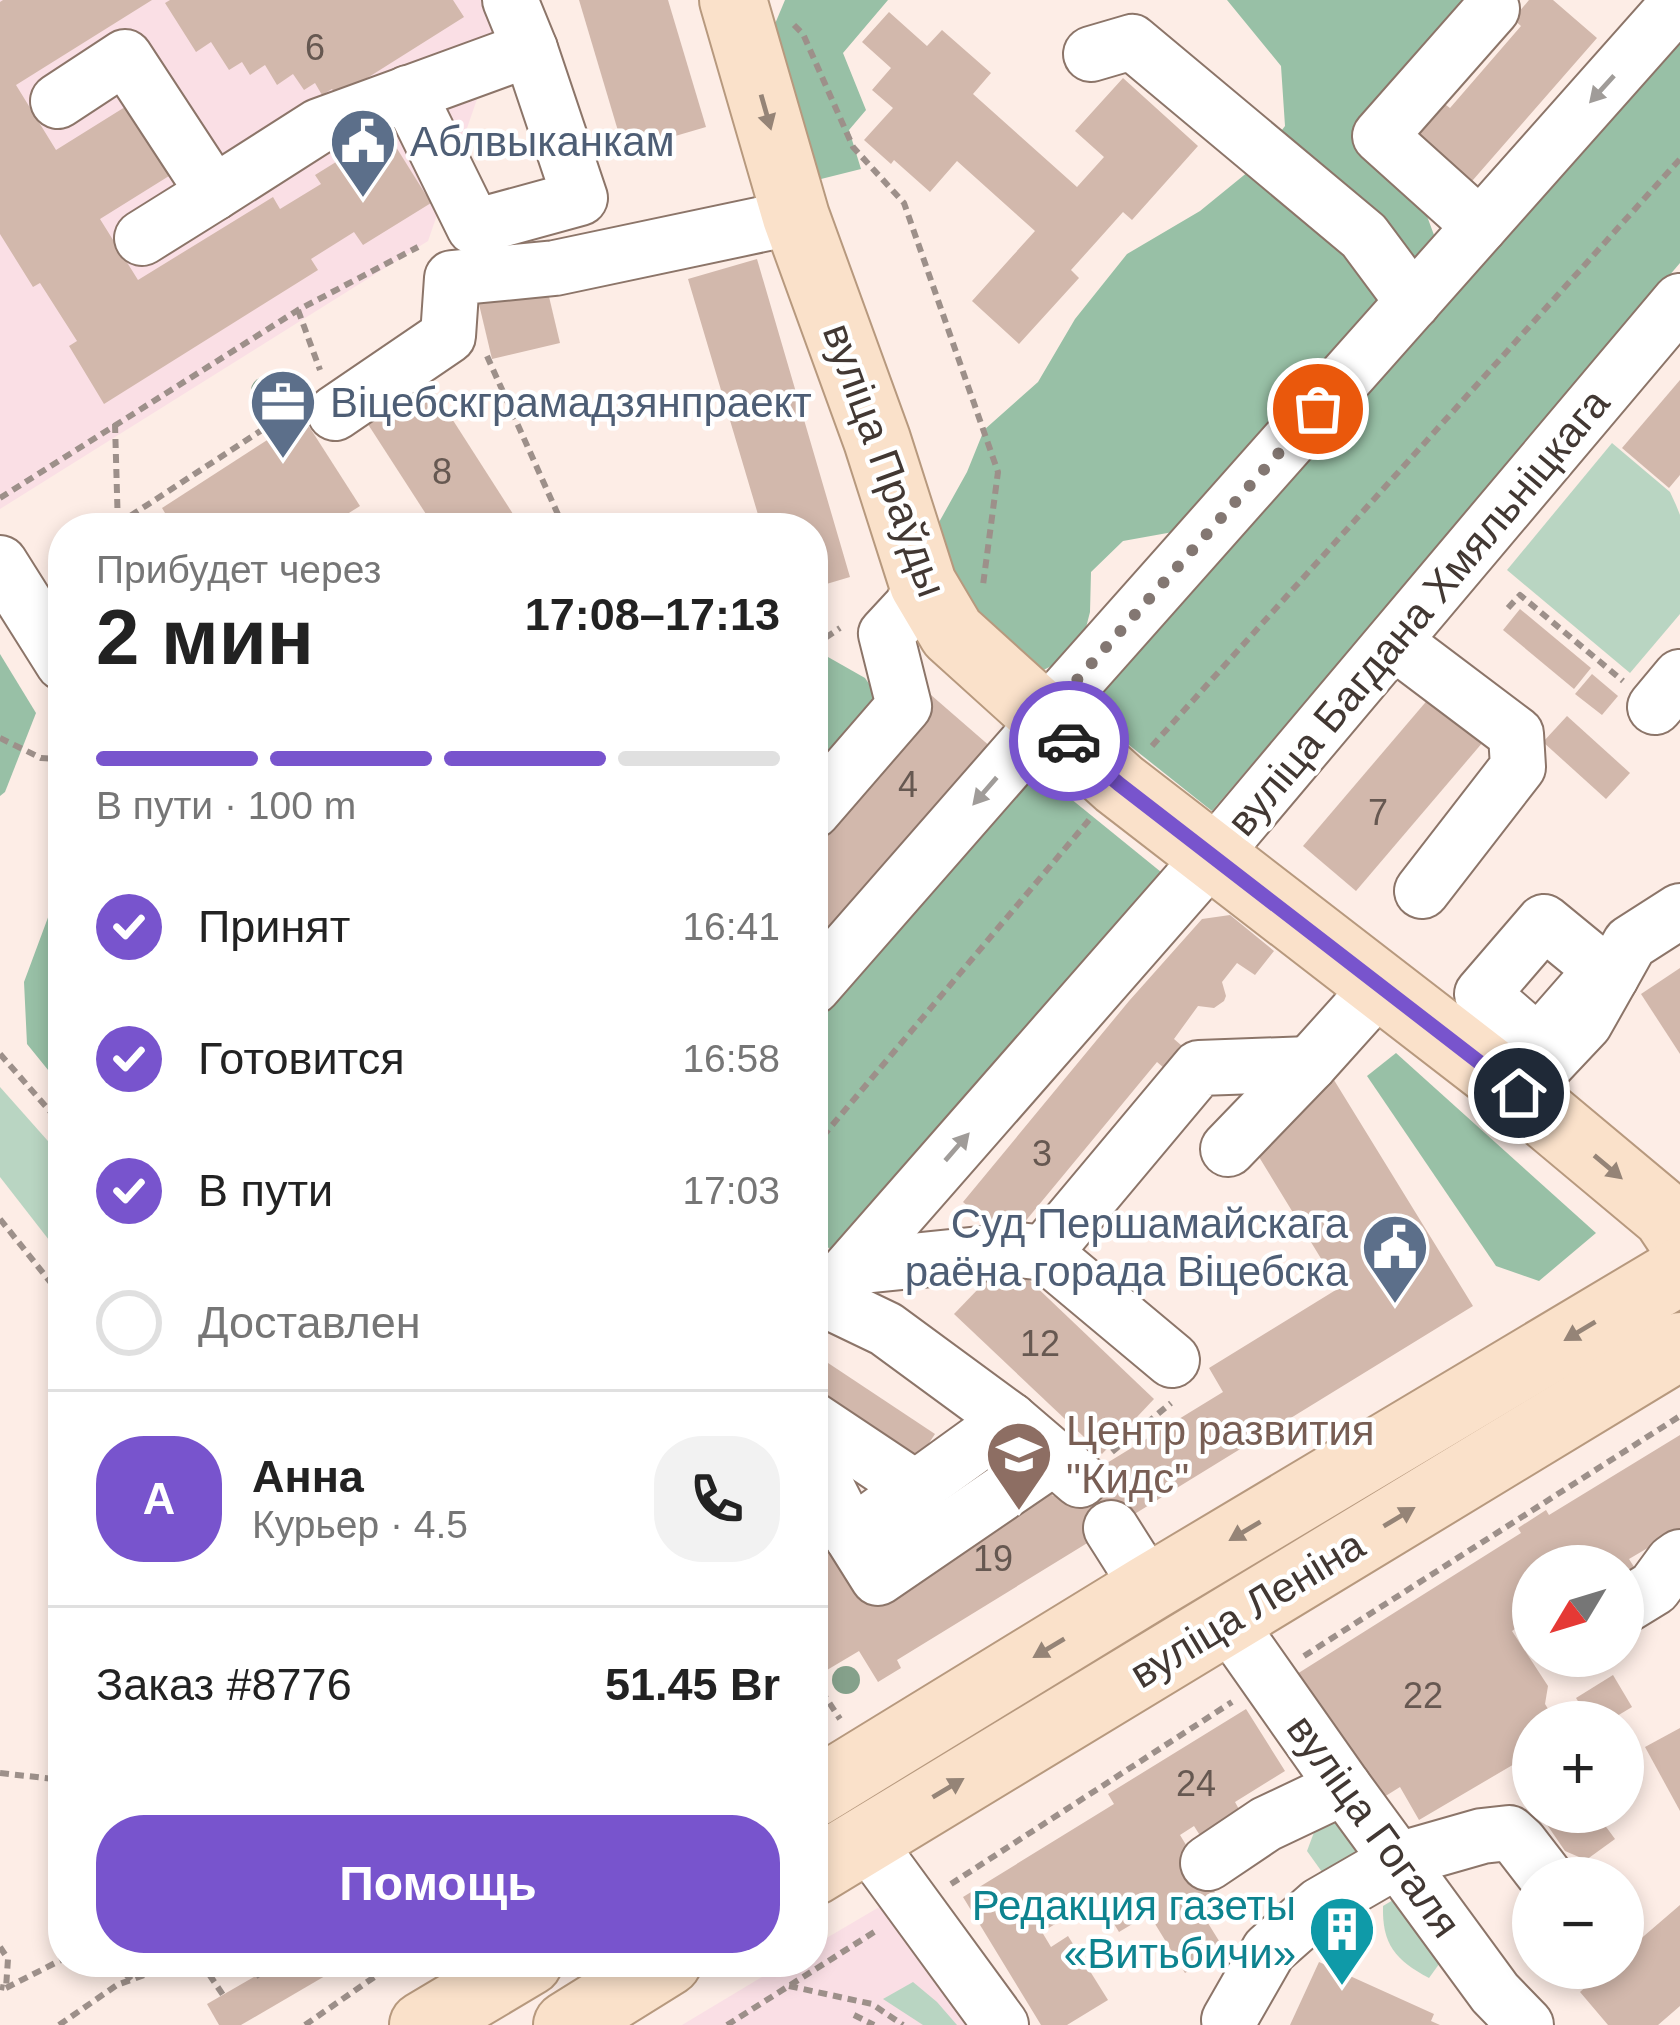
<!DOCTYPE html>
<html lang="ru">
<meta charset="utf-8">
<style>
:root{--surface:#fff;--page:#f2f2f2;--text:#222;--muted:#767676;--line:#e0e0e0;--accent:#7854cd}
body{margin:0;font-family:Arial,sans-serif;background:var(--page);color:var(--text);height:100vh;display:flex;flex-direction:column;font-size:45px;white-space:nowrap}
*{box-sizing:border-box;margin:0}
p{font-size:39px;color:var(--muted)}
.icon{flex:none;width:66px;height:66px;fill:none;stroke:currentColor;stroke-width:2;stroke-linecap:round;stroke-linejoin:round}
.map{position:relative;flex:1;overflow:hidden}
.details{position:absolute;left:48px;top:513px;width:780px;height:1464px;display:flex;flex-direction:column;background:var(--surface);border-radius:48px;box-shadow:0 6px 18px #0003}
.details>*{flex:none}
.needle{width:78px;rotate:232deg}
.tools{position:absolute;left:1512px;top:1545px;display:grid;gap:24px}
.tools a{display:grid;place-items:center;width:132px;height:132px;border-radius:50%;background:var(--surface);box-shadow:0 6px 18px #0003;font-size:60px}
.pin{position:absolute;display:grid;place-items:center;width:102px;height:102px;color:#fff;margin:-51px;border:6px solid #fff;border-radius:50%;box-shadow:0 3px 12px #0007}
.courier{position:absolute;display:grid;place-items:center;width:120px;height:120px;margin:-60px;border:9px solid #7854cd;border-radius:50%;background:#fff;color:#222;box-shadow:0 3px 15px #0007}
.overview em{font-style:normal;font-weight:800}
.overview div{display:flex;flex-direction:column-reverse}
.overview{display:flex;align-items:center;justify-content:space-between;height:204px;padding:0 48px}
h1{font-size:78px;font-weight:800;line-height:90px}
.bar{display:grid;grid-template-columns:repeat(4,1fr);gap:18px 12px;align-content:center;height:144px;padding:0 48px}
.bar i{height:15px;border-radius:9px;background:var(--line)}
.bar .active{background:var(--accent)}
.bar p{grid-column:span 4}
.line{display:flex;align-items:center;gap:30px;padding:0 48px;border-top:3px solid var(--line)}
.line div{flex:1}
.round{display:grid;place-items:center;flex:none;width:126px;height:126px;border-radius:48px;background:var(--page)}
ol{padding:0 48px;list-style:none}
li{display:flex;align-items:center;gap:36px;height:132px}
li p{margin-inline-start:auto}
li .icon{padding:12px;border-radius:50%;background:var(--accent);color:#fff;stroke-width:4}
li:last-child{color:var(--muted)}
li i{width:66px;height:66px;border:6px solid var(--line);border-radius:50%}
.cta{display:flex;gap:24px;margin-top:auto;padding:24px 48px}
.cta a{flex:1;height:138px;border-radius:48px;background:var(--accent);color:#fff;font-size:48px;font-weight:800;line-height:138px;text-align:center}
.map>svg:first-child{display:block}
.commercial{fill:#fadfe5}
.green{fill:#b9d5c2}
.forest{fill:#98c0a6}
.building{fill:#d2b8ac}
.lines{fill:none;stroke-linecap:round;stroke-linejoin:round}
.minor-casing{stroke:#8c7569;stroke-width:58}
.major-casing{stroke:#b7997e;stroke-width:70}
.path{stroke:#9d908a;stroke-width:6;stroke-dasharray:9 6;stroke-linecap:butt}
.minor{stroke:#fff;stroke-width:54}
.major{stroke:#fae1ca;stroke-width:66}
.tree{fill:#85a18b}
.oneway{fill:#a09c99}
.oneway2{fill:#958477}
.done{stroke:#837772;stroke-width:12;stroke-dasharray:0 21.6}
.route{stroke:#7854cd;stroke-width:15}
.labels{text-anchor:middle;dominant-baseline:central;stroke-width:9;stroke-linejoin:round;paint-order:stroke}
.number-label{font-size:36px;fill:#665851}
.service-label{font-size:42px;fill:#4e5e75;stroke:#fff;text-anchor:start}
.street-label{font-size:42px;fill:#423833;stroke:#fff}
.education-label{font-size:42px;fill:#785e54;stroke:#fff;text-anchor:start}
.culture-label{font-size:42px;fill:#0d838f;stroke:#fff;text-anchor:end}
</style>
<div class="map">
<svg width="1680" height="2025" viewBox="0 0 1680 2025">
<rect width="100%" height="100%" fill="#fdede6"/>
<g class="commercial">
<path d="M0 0H499L504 21 428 241 0 509Z"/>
<path d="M920 1883 1020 2025H682L787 1962H813V1946Z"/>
</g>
<g class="green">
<path d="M1612 443 1670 492 1676 505 1680 515V614L1630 673 1507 570Z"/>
<path d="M0 1087 63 1158V1258L0 1177Z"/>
<path d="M1344 1815 1371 1842 1327 1879 1307 1851 1319 1819Z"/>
<path d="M1403 1894 1442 1960 1429 1978C1395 1960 1382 1944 1383 1906Z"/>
<path d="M913 1982 937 2002 957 2025H923L883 1999Z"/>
</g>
<g class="forest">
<path d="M785 0H888L843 53 866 110 849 130 861 169 821 179 802 153 772 31Z"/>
<path d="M1227 0H1490L1460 20 1421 200 1434 235 1173 532 1123 541 1091 572 1090 612 1080 651 1034 675 952 597 933 533 967 472 984 430 1038 382 1075 319 1127 254 1200 211 1254 167 1285 126 1281 66Z"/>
<path d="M1680 14V263L1212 811 1085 710Z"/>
<path d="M0 654 36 713 5 792 0 796Z"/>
<path d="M828 657 865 678 886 708 813 791V674Z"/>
<path d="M1028 764 1161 872 836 1253 813 1237V1012Z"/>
<path d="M63 794V1083L57 1081 27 1044 24 982 53 904 49 853 50 795Z"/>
<path d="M1396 1053 1596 1233 1539 1281 1496 1266 1367 1076Z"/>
</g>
<g class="building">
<path d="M3 0H152L16 85 56 150 133 102 177 171 100 219 138 280 273 197 280 209 321 184 315 175 386 131 431 203 363 245 354 232 311 259 318 270 104 404 69 346 77 341 40 283 33 287 0 234V2Z"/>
<path d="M170 0H453L464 17 337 97 332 89 322 95 315 83 304 90 293 74 277 85 265 65 250 75 242 62 229 70 211 42 196 52 165 3Z"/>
<path d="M579 0H668L706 127 624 151Z"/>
<path d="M1529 0H1553L1597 38 1466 188 1410 139 1442 102 1450 108 1521 26 1513 19Z"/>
<path d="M889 12 927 46 942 30 991 73 973 94 1077 187 1104 157 1075 131 1123 78 1198 146 1132 220 1123 212 1098 240 1071 270 1079 278 1019 344 972 301 1035 231 957 161 930 192 894 160 891 164 864 140 893 108 872 90 891 68 862 42Z"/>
<path d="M757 259 850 577 813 588V528H762L688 279Z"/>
<path d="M546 284 560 343 492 359 478 300Z"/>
<path d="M424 375 522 528H435L362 415Z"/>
<path d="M1680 380V475L1669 488 1622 448Z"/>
<path d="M303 417 360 506 325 528H174L162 508Z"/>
<path d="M1520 609 1591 668 1574 689 1503 630Z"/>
<path d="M1592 674 1618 696 1602 715 1575 694Z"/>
<path d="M931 695 992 748 813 957V832Z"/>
<path d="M1430 697 1483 742 1356 891 1303 846Z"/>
<path d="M1567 716 1630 773 1606 799 1543 742Z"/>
<path d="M1230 915 1274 951 1255 975 1237 963 1222 982 1226 996 1224 1001 1214 1008 1198 1006 1174 1039 1189 1052 1171 1074 1157 1062 1009 1241 963 1202 1129 1001 1202 919Z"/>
<path d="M1680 968V1054L1641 994Z"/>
<path d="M1334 1080 1473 1306 897 1660 901 1668 878 1682 859 1651 822 1673 813 1659V1524L859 1599 1046 1484 1053 1496 1223 1392 1209 1368 1339 1288 1245 1134Z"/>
<path d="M1007 1259 1154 1399 1102 1454 954 1314Z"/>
<path d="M813 1353 935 1434 913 1467 813 1401Z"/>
<path d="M1680 1435V1529L1629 1559 1641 1578 1623 1589V1566H1533V1632L1528 1635 1522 1624 1512 1631 1548 1686 1545 1704 1556 1722H1533V1788L1516 1763 1419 1820 1400 1787 1376 1802 1289 1679 1521 1533 1518 1528 1546 1510 1549 1515Z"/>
<path d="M1613 1675 1632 1707 1607 1722H1591L1576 1698Z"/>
<path d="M1246 1709 1285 1771 1235 1802 1241 1813 1201 1837 1194 1826 1180 1835 1222 1904 1203 1915 1224 1949 1185 1973 1149 1914 1119 1932 1098 1898 1042 1932 1051 1947 1068 1936 1108 2000 1067 2025H1041L963 1897 1114 1804 1108 1794Z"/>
<path d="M1680 1728V1811L1645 1747Z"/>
<path d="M1547 1812H1612L1601 1820 1615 1839 1586 1860 1565 1851 1541 1816Z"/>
<path d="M1680 1905V2006L1658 2025H1608L1580 1992 1607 1968H1623V1954Z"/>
<path d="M280 1962H333L337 1969 241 2025H219L207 2004Z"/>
<path d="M1319 1962 1434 2014 1431 2021 1440 2025H1290Z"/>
</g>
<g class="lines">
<defs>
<g id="minor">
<path d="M1091 54 1132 42 1364 236 1413 302"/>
<path d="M408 93 474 227 580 198 530 49 510 0"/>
<path d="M58 101 125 57 214 193 142 238"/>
<path d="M214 193 319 126 530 49"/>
<path d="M1480 226 1380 136 1492 9"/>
<path d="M335 413 448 336 452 278 555 268 796 217"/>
<path d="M0 563 63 663"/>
<path d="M1394 642 1516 734 1518 767 1422 891"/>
<path d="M1655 707 1680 677"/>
<path d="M813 811 904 706 886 634 911 607 923 584"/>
<path d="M1611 977 1630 943 1680 911"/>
<path d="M813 987 1038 730 1043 718 1680 1"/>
<path d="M1519 1093 1585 1023 1611 977 1544 922 1482 994 1538 1043 1601 971"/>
<path d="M1228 1149 1310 1064 1381 985"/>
<path d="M1044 1253 1199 1068 1310 1064"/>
<path d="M853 1267 1019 1250 1044 1253 1172 1360"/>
<path d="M813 1294 886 1329 1010 1420 1080 1480"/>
<path d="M822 1301 1212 856 1680 301"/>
<path d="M813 1420 918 1490"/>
<path d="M813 1460 851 1535 1010 1420"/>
<path d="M1111 1528 1149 1588"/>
<path d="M851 1535 878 1578 1055 1457"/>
<path d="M1623 1607 1654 1588 1673 1562 1680 1557"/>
<path d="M1228 1622 1344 1787 1495 1993 1526 2025"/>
<path d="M865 1839 1001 2025"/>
<path d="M1208 1863 1266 1824 1344 1787"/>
<path d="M1229 2020 1269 1950 1320 1905 1398 1860 1482 1836 1509 1833 1520 1843 1547 1878"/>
</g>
<g id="major">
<path d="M733 0 796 217 877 440 923 584 952 633 1119 784 1519 1093 1666 1216 1680 1237"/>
<path d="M813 1794 1149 1588 1680 1271"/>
<path d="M813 1872 1680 1346"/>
<path d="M423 2025 529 1962"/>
<path d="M567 2025 668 1962"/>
</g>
</defs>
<use href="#minor" class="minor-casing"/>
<use href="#major" class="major-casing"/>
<g class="path">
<path d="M794 25 803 34 853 147 904 203 998 472 983 585"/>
<path d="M298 310 320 370"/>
<path d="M487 356 564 528"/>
<path d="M115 424 118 528"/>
<path d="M0 498 298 310 418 247"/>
<path d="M118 524 288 413"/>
<path d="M1508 608 1520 595 1623 681"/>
<path d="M813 646 840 628"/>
<path d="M0 738 41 758 63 759"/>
<path d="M1152 746 1680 159"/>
<path d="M0 1054 63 1126"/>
<path d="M813 1148 1089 820"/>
<path d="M0 1219 63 1298"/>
<path d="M1112 1452 1171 1403"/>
<path d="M1304 1656 1680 1416"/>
<path d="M813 1678 840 1719"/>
<path d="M0 1773 63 1780"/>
<path d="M951 1884 1232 1702"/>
<path d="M0 1947 8 1959 6 1988 0 1987"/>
<path d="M115 1962 131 1980"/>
<path d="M201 1962 225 1998"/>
<path d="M250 1962 260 1977"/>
<path d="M789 1986 872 2004 903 2025"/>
<path d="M6 1988 63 1959"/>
<path d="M854 2015 874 2025"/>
<path d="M59 2025 117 1985 180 1962"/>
<path d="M305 2025 396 1962"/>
<path d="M727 2025 879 1929"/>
</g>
<use href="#minor" class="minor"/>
<use href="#major" class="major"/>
</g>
<g class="tree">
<circle cx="265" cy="391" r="14"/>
<circle cx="846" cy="1680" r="14"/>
</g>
<defs><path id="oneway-solid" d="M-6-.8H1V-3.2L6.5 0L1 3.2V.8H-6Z" transform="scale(3)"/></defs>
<g class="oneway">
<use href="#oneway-solid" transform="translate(1602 89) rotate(132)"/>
<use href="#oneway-solid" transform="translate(985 791) rotate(131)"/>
<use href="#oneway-solid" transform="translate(957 1147) rotate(-49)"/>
</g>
<g class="oneway2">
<use href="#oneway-solid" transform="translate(766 112) rotate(74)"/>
<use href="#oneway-solid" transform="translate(1608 1167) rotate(40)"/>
<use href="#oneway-solid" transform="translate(1580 1331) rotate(149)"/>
<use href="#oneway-solid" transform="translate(1399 1517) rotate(-31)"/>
<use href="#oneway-solid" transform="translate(1245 1531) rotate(149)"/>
<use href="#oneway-solid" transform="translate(1049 1648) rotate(149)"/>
<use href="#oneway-solid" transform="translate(948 1788) rotate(-31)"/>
</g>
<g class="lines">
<path class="done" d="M1069 741 1043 718 1318 409"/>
<path class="route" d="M1069 741 1119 784 1519 1093"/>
</g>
<defs>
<symbol id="civic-pin" viewBox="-11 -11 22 30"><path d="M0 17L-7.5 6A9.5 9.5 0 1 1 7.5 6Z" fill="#5c6f8a" stroke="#fff"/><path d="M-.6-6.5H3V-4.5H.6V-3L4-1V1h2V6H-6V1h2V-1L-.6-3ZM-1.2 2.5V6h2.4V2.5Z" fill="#fff"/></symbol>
<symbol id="office-pin" viewBox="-11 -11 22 30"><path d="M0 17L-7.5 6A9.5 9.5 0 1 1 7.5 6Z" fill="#5c6f8a" stroke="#fff"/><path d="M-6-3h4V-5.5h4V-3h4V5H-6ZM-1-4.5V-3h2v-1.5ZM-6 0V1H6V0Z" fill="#fff"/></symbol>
<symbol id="school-pin" viewBox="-11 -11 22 30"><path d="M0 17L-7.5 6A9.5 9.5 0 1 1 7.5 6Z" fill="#8d6e63" stroke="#fff"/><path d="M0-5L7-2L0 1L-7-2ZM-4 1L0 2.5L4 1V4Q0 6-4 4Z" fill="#fff"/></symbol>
<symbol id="building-pin" viewBox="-11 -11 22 30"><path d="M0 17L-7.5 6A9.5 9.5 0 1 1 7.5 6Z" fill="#0f9aa8" stroke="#fff"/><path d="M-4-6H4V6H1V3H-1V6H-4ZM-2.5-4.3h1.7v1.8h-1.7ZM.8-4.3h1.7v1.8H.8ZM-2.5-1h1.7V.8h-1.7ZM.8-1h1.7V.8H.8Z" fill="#fff"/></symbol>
</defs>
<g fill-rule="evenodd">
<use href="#civic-pin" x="325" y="103" width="76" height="104"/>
<use href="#office-pin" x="245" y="364" width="76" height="104"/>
<use href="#civic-pin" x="1357" y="1209" width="76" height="104"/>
<use href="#school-pin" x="981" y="1416" width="76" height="104"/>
<use href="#building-pin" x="1304" y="1891" width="76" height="104"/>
</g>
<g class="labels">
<g class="number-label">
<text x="315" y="47">6</text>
<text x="442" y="471">8</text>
<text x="908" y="784">4</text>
<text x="1378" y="812">7</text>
<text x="1042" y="1153">3</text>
<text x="1040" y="1343">12</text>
<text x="993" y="1558">19</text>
<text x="1423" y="1695">22</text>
<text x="1196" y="1783">24</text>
</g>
<g class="service-label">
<text x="410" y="141">Аблвыканкам</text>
<text x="330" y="402">Віцебскграмадзянпраект</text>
<text x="1348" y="1223" text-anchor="end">Суд Першамайскага<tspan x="1348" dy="48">раёна горада Віцебска</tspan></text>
</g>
<g class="street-label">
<text transform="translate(885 460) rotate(70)">вуліца Праўды</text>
<text transform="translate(1418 612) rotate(-50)">вуліца Багдана Хмяльніцкага</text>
<text transform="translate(1247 1609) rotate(-31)">вуліца Леніна</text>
<text transform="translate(1374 1826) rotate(54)">вуліца Гогаля</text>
</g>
<g class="education-label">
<text x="1066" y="1430">Центр развития<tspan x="1066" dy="48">"Кидс"</tspan></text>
</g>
<g class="culture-label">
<text x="1296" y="1905">Редакция газеты<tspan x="1296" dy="48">«Витьбичи»</tspan></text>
</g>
</g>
</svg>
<div class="tools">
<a><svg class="needle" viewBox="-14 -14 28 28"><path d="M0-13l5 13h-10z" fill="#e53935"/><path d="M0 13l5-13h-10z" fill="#767676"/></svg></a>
<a>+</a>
<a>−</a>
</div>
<div class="pin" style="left:1318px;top:409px;background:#ea580c"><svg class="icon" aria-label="bag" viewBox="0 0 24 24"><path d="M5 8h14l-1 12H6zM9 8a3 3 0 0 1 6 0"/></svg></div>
<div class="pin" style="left:1519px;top:1093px;background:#1f2937"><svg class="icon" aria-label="home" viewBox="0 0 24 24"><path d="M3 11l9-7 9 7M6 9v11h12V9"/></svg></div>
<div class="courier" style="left:1069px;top:741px"><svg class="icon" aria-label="car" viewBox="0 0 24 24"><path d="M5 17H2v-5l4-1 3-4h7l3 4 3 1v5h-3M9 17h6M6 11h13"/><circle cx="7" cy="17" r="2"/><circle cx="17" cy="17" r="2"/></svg></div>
<section class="details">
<div class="overview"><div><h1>2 мин</h1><p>Прибудет через</p></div><em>17:08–17:13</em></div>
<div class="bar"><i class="active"></i><i class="active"></i><i class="active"></i><i></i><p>В пути · 100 m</p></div>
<ol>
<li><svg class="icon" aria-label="check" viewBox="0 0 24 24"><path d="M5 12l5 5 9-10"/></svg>Принят<p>16:41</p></li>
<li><svg class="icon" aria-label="check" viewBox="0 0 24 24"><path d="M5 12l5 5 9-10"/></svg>Готовится<p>16:58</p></li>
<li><svg class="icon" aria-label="check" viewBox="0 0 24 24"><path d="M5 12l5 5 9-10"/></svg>В пути<p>17:03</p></li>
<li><i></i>Доставлен</li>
</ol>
<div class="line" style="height:216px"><b class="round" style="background:var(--accent);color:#fff">А</b><div><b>Анна</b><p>Курьер · 4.5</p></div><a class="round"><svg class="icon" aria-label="phone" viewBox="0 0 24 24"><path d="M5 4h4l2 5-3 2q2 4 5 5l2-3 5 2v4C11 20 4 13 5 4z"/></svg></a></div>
<div class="line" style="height:156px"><div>Заказ #8776</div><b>51.45 Br</b></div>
<div class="cta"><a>Помощь</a></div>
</section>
</div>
